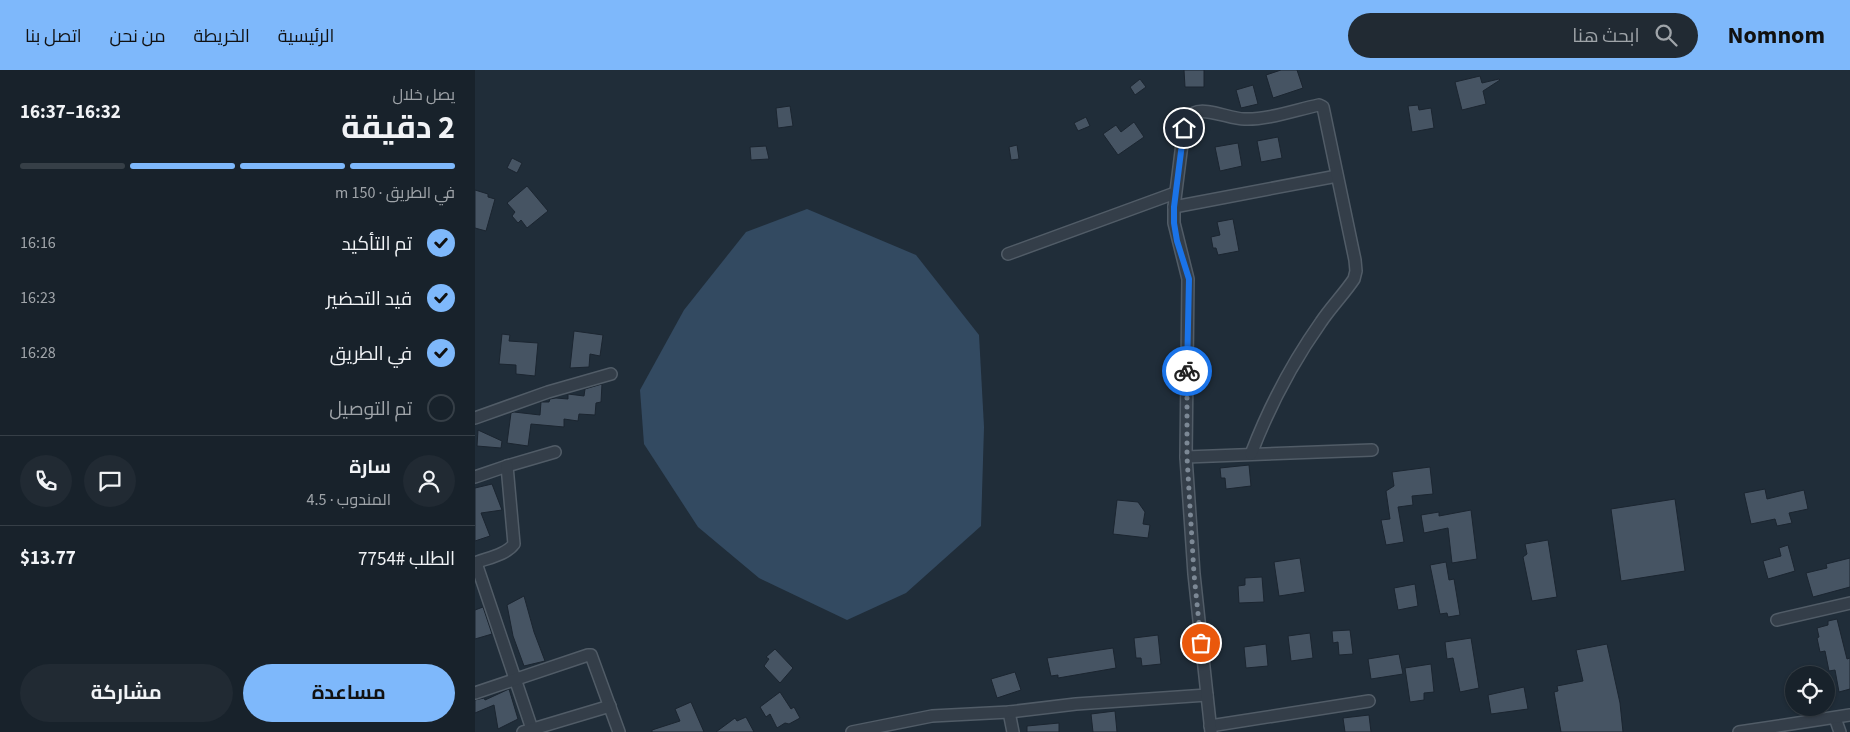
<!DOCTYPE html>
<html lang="ar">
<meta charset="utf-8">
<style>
:root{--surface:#18222b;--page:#212a33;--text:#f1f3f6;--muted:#9fa4a9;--line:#363f47;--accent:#7eb8fb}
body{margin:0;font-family:"Source Sans 3",Cairo,sans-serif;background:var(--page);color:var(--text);direction:rtl;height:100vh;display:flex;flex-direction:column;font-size:19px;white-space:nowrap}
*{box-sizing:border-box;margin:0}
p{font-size:16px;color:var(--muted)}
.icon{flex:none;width:28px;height:28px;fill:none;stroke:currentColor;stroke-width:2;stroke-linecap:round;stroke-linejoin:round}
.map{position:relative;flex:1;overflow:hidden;direction:ltr}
.details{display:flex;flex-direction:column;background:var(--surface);width:475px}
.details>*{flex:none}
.buttons{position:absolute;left:1310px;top:596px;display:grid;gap:10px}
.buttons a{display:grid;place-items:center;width:50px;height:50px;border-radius:50%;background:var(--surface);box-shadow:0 1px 4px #0004,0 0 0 1px var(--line);font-size:25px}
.pin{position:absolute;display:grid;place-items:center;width:42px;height:42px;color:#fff;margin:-21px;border:2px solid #fff;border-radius:50%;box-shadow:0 1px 5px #0007}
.courier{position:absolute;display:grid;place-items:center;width:50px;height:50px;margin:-25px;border:4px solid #1a73e8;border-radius:50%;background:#fff;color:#222;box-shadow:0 1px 6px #0007}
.overview em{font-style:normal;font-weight:700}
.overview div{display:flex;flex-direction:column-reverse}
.overview{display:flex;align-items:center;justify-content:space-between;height:85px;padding:0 20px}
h1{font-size:32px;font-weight:700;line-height:38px}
.bar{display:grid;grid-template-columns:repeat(4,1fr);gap:8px 5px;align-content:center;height:60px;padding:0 20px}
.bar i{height:6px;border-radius:4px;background:var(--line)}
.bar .active{background:var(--accent)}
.bar p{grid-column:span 4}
.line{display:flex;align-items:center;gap:12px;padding:0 20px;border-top:1px solid var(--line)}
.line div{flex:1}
.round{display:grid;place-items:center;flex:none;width:52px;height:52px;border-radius:26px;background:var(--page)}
ol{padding:0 20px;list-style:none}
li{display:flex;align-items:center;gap:15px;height:55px}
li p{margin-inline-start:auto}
li .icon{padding:5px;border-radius:50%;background:var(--accent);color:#111;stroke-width:4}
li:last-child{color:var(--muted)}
li i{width:28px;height:28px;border:2px solid var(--line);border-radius:50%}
.cta{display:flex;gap:10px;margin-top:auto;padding:10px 20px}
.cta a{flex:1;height:58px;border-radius:30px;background:var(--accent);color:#111;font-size:20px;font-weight:700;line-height:58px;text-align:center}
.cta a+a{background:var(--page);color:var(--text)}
header{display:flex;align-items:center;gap:30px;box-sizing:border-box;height:70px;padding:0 25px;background:var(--accent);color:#111}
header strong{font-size:24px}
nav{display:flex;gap:28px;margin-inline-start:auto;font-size:18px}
.search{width:350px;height:45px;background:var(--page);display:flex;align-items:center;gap:12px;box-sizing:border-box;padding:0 18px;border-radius:28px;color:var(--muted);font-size:19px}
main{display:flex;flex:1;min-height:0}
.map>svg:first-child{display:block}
.water{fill:#334a61}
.building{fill:#465463;stroke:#1b2530}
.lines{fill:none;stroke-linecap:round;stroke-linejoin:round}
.street-casing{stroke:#515c67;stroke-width:14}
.street{stroke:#343e49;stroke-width:11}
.done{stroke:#7c8895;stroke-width:5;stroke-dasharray:0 9}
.route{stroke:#1a73e8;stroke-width:6}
</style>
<header>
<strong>Nomnom</strong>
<div class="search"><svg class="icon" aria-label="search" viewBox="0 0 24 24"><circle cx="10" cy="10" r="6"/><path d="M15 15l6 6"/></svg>ابحث هنا</div>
<nav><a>الرئيسية</a><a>الخريطة</a><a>من نحن</a><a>اتصل بنا</a></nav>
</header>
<main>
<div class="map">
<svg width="1375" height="662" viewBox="0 0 1375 662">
<rect width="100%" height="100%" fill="#202d39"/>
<path class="water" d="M332 139 441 185 504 265 509 357 506 456 431 523 372 550 284 508 223 457 169 374 165 320 209 240 271 162Z"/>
<g class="building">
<path d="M709 0H729V17H710Z"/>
<path d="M806 0H822L828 18 798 28 791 5Z"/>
<path d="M1005 6 1007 13 1024 9 1025 10 1008 21 1011 34 987 40 980 12Z"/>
<path d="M665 9 671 17 660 25 655 17Z"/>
<path d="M778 15 783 34 766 38 761 20Z"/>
<path d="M943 35 944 40 956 38 959 58 937 62 933 36Z"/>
<path d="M315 36 318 56 303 58 301 38Z"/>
<path d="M611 47 615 56 603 61 599 53Z"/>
<path d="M659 52 669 67 643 85 628 64 641 55 646 62Z"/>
<path d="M803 67 807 88 786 92 782 71Z"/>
<path d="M763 73 767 96 745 101 740 77Z"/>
<path d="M542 75 544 89 536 90 534 77Z"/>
<path d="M291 76 294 89 276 90 275 77Z"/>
<path d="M37 88 47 93 42 103 32 98Z"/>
<path d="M52 116 73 141 52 158 46 150 43 153 37 146 40 142 32 133Z"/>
<path d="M0 120 13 124V127L20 129 11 161 0 158Z"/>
<path d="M758 149 764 181 743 185 741 178H738L736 167 745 165 742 152Z"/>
<path d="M99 261 128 265 125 286 115 284 114 297 95 298Z"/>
<path d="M27 264 35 265 34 271 63 273 60 306 41 304V295L24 294Z"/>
<path d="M127 314 126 332 121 333 120 345 104 344 103 351 89 349V357L56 354 53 376 32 373 36 343 39 342 65 345 66 332H74L75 329 81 328 93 329V324L109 326 110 319Z"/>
<path d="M3 360 27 371 26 378 2 376Z"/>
<path d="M774 395 776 416 751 419 750 408H746L745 398Z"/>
<path d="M955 397 958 424 937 426 938 435 923 437 929 472 911 475 906 450 915 449 911 421 919 416 917 402Z"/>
<path d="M17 414 27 440 6 443 15 466 0 471V418Z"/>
<path d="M1290 419 1292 429 1329 420 1333 439 1314 443 1317 453 1302 456 1300 449 1276 454 1269 423Z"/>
<path d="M1200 429 1210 501 1146 511 1136 439Z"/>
<path d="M642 430 663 432 670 442 668 454 675 455 673 468 638 464Z"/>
<path d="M996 440 1002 489 977 493 973 458 949 463 946 445 964 442V446Z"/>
<path d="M1073 470 1082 527 1057 531 1048 487 1052 484 1050 474Z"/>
<path d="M1313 475 1320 501 1293 509 1288 491 1306 486 1304 478Z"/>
<path d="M825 488 830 522 804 526 799 492Z"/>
<path d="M1375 488V517L1338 527 1331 503 1352 498 1351 494Z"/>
<path d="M971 492 974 510 979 509 985 545 973 547 972 543 965 544 955 495Z"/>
<path d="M787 507 789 532 764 533 763 516 770 515V508Z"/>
<path d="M940 514 943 536 923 540 919 518Z"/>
<path d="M49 526 59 562 70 591 49 596 38 566 32 535Z"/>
<path d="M8 537 17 564 0 569V540Z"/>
<path d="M1362 549 1372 589 1375 588V619L1364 622 1360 600 1354 601 1350 581 1345 582 1342 568 1344 567 1342 558 1353 555V551Z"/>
<path d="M875 560 878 584 864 585 863 572 858 573 857 561Z"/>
<path d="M835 563 838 588 816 591 813 566Z"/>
<path d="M683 565 686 594 667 596 666 588H661L659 568Z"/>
<path d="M996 568 1004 618 985 622 978 588 972 589 970 572Z"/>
<path d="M791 574 793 596 771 598 769 577Z"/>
<path d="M1132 574 1145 633 1148 662H1086L1079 622 1083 621 1082 616 1108 611 1101 580Z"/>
<path d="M638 578 641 598 583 608V605L576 606 572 588Z"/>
<path d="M300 579 318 598 305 613 289 596 294 589 291 587Z"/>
<path d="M924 584 928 604 896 609 893 589Z"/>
<path d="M956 594 959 622 949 623V630L935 632 930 598Z"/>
<path d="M540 602 546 620 522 628 516 609Z"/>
<path d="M1049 617 1053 639 1016 644 1013 625Z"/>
<path d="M34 619 43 649 23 659 19 635 0 643V630L9 628 10 630Z"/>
<path d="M305 622 316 639 319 637 325 648 314 654 310 653 302 658 295 644 291 647 285 637Z"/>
<path d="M216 632 229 662H177V660L205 651 200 639Z"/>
<path d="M640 641 642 662H618L616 644Z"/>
<path d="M894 645 896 662H870L868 648Z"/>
<path d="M271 647 279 662H241L260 648 262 651Z"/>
<path d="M584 653V662H552V656Z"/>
</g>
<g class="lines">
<defs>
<g id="street">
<path d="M699 137 862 106"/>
<path d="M533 184 700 123"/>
<path d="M0 348 73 322 136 304"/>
<path d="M711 387 897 380"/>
<path d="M0 407 32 396 80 382"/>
<path d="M0 493C12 488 31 485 39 474L32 396"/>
<path d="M1 493 58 662"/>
<path d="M1302 550 1375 533"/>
<path d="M0 623 113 585H116L144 662"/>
<path d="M534 642 538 662"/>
<path d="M1360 648 1365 662"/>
<path d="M735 656 894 631"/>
<path d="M48 662 135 636"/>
<path d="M377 662 457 646 534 642 601 634 732 625"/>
<path d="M736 662 719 504 711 387 713 209 699 153V137L709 58C711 53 714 45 719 43 730 37 756 49 769 49 793 50 820 40 844 35L848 37 880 190 881 201 879 209C869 224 856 237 846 252 817 293 794 337 776 384"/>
<path d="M1264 662 1375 645"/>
</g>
</defs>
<use href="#street" class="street-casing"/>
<use href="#street" class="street"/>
</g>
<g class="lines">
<path class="done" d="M712 301V387L719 504 726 573"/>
<path class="route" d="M709 58 699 137V153L702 171 714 209 712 301"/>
</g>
</svg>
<div class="buttons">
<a><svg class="icon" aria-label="locate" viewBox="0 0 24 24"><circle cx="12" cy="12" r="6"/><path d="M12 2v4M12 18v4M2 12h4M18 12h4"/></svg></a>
</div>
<div class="pin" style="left:726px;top:573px;background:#ea580c"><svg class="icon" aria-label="bag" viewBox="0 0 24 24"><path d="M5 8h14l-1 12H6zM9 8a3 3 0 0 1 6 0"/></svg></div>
<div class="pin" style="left:709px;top:58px;background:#1f2937"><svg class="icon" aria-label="home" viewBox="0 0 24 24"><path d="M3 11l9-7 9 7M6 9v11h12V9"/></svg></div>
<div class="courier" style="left:712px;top:301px"><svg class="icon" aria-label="bike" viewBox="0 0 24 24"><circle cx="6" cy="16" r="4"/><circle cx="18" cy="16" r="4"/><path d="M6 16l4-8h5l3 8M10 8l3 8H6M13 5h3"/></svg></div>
</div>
<section class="details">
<div class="overview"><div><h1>2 دقيقة</h1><p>يصل خلال</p></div><em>16:32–16:37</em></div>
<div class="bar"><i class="active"></i><i class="active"></i><i class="active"></i><i></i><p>في الطريق · 150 m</p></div>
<ol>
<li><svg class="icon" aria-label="check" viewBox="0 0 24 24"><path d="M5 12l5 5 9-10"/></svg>تم التأكيد<p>16:16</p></li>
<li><svg class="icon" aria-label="check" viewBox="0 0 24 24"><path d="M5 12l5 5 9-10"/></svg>قيد التحضير<p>16:23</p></li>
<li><svg class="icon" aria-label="check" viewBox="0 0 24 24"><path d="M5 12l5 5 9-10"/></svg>في الطريق<p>16:28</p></li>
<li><i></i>تم التوصيل</li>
</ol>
<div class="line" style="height:90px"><a class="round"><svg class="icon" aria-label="person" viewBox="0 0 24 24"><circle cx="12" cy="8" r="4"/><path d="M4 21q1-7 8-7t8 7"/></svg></a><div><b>سارة</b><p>المندوب · 4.5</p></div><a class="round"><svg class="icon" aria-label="chat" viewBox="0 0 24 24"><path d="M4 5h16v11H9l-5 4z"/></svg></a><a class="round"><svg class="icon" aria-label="phone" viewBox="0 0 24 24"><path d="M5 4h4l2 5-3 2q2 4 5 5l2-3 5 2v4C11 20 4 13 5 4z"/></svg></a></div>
<div class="line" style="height:65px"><div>الطلب #7754</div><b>$13.77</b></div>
<div class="cta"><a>مساعدة</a><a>مشاركة</a></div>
</section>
</main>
